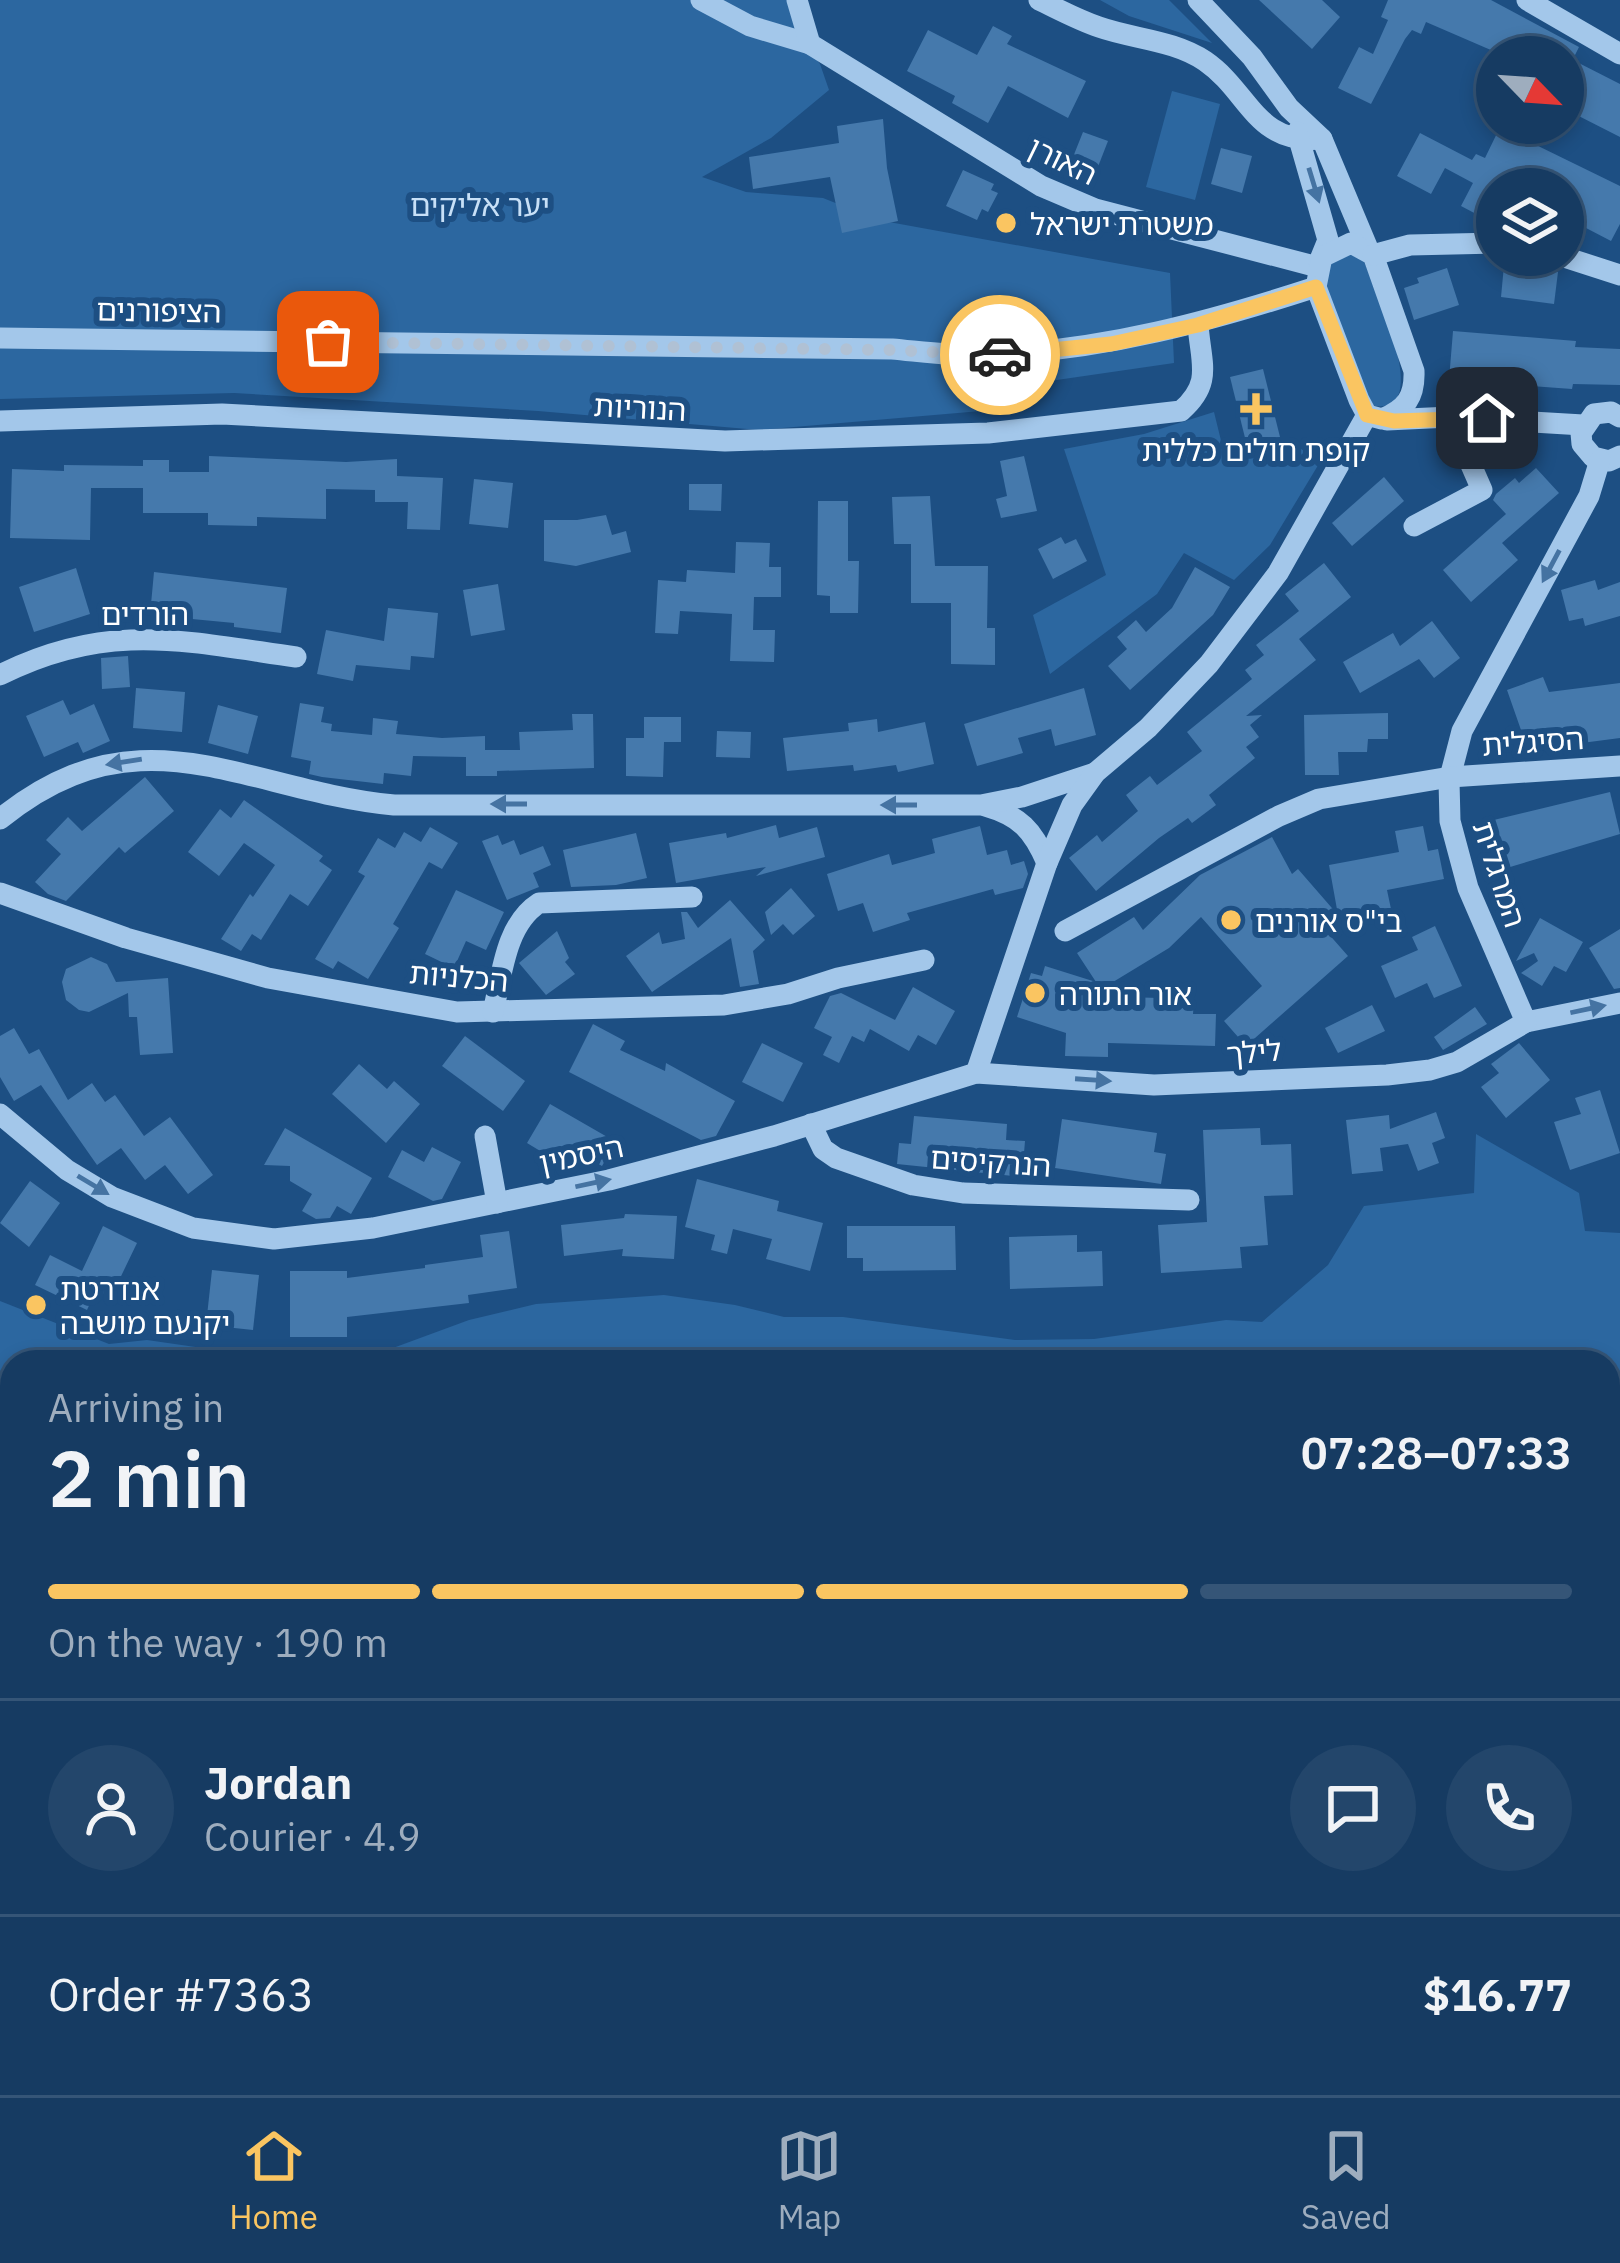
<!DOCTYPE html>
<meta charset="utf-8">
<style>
:root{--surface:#163b62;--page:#23466b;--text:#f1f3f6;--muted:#9eadbe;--line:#355577;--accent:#fac561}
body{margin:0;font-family:"IBM Plex Sans","Noto Sans Hebrew",sans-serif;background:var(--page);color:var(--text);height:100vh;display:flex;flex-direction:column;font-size:45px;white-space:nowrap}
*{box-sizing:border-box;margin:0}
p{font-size:39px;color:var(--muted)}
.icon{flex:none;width:66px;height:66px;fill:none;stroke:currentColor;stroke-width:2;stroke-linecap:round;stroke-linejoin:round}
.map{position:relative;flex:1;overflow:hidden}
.sheet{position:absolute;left:0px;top:1350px;width:1620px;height:747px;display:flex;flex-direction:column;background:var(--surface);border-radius:36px 36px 0 0;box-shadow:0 6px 18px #0003,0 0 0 3px var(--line)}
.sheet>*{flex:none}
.needle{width:78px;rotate:115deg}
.fabs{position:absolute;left:1476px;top:36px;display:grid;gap:24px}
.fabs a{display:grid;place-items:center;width:108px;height:108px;border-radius:50%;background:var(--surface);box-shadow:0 6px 18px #0003,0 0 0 3px var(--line);font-size:60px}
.pin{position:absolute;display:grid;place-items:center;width:102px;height:102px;color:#fff;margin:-51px;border-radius:24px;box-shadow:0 6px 18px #0006}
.courier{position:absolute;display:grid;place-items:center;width:120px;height:120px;margin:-60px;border:9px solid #fac561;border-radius:50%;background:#fff;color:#222;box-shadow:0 3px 15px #0007}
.summary em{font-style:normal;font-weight:600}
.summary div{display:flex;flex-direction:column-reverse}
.summary{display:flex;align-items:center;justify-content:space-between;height:204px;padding:0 48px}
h1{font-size:78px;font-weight:600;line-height:90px}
.bar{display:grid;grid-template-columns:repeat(4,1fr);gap:18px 12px;align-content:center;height:144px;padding:0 48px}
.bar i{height:15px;border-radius:9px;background:var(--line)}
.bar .active{background:var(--accent)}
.bar p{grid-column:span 4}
.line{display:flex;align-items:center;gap:30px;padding:0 48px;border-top:3px solid var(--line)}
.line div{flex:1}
.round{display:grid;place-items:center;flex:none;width:126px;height:126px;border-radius:63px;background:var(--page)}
.dock{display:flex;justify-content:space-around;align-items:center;height:168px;border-top:3px solid var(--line);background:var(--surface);font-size:33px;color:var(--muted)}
.dock a{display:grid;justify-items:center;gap:6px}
.dock .active{color:var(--accent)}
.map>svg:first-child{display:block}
.green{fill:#2c67a0}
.building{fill:#4579ac}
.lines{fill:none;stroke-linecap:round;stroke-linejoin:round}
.minor{stroke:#a3c7ea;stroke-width:21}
.oneway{fill:#4573a2}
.done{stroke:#b0c1d4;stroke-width:12;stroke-dasharray:0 21.6}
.route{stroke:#fac561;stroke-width:15}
.poi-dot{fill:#fac561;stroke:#1d4f83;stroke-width:4.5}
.labels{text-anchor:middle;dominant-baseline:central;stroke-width:12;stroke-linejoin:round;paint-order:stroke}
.street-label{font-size:30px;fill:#fff;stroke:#1d4f83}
.park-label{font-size:30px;fill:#c8e0f7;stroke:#1d4f83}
.poi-label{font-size:30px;fill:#fff;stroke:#1d4f83;text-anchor:start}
</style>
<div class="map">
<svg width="1620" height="2095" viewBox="0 0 1620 2095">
<rect width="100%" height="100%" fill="#1d4f83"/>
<g class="green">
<path d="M0 0H794L804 42 820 64 829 90 771 138 702 177 746 192 823 198 878 220 1170 273 1174 363 1043 382 981 411 759 430 538 411 234 393 0 399Z"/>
<path d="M1100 0H1169L1212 43 1129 16Z"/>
<path d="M1172 91 1220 104 1195 200 1146 187Z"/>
<path d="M1350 254 1364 261C1373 287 1436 415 1374 406L1368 396 1326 286 1330 264Z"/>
<path d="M1214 412 1226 461 1306 448 1320 462 1270 545 1234 580 1184 553 1157 594 1050 674 1033 615 1106 575 1064 449 1144 434Z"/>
<path d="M1476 1134 1579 1193 1585 1231 1620 1233V1550L1608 1554V1362H355L469 1320 536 1304 664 1295 735 1305 784 1317H843L1015 1340 1094 1339 1226 1320 1262 1322 1328 1265 1364 1206 1474 1193Z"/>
<path d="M0 1301 109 1344 147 1340 299 1362H12V1536L6 1537 0 1532Z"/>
</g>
<g class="building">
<path d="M1259 0H1322L1340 17 1312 49Z"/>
<path d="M1388 0H1491L1579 47 1574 57H1567L1620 84V137L1563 108V57H1507L1426 22 1421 34 1412 30 1405 39 1371 104 1338 88 1359 47 1373 54 1388 20 1381 17Z"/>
<path d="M993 26 1012 36 1007 44 1086 81 1068 118 1008 86 988 123 952 103 955 96 907 71 928 30 977 55Z"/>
<path d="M883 119 887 168 898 221 842 233 830 177 753 189 749 157 839 143 837 126Z"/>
<path d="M1502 123H1542L1532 143 1620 186V224L1611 241 1563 216V189H1497V225L1461 206 1473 183 1445 168 1431 194 1397 176 1420 133 1472 160 1476 154 1485 158Z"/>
<path d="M1083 132 1108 141 1094 177 1069 167Z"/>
<path d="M1221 148 1252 156 1242 193 1211 184Z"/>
<path d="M963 170 994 184 991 190 998 193 988 212 982 209 977 220 946 206Z"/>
<path d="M1504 265 1558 272 1554 304 1501 297Z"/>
<path d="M1447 268 1459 305 1414 320 1404 288 1419 283 1417 278Z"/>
<path d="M1453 331 1576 341 1575 347 1620 349V385L1573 384 1572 389 1449 380Z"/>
<path d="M1263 369 1281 441 1248 450 1230 377Z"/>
<path d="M209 456 346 462 397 459V476L443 478 440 530 407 529 408 502H375V490L326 489V519L257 517V526L208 525V513H143V488H91L90 540 10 538 12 469 64 471V465L143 466V460H169V472H209Z"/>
<path d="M1024 456 1037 511 1001 518 996 499 1007 496 1000 461Z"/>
<path d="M1536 468 1559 493 1502 543 1518 560 1471 602 1443 570 1506 514 1493 500 1496 494 1515 478 1519 483Z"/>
<path d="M1384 477 1404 501 1352 546 1332 523Z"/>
<path d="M474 479 513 483 508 528 469 524Z"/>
<path d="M689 484H722L721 511 689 510Z"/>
<path d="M930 496 935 566H988L987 628H995V665L951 664V603H911V544H894L892 497Z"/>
<path d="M818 501H848V561H859L858 613H830V596L817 595Z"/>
<path d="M606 515 612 535 626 531 631 552 576 566 544 561V520H577Z"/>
<path d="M1061 537 1065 544 1076 539 1087 561 1053 579 1038 549Z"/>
<path d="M736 542 770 543 769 567H781V597H754L753 630H775L774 662 730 661 732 614 680 611 678 634 655 633 658 580 686 582 687 570 735 573Z"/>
<path d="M1324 563 1351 597 1299 639 1316 660 1246 716 1262 715 1250 725 1259 737 1246 747 1255 758 1209 795 1216 805 1192 823 1188 818 1159 838 1096 891 1069 858 1097 835 1102 842 1138 811 1126 795 1150 776 1157 785 1202 751 1187 732 1252 679 1245 670 1264 655 1256 645 1299 611 1285 594Z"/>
<path d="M1195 567 1230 587 1213 615 1130 690 1108 666 1127 649 1117 637 1136 620 1146 632 1172 608Z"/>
<path d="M76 568 90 614 34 632 19 587Z"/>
<path d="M154 572 287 588 281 633 234 627V623L150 615Z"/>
<path d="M1595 580 1598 590 1620 582V616L1585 626 1583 618 1569 621 1561 590Z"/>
<path d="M498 584 505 630 471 636 463 590Z"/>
<path d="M388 608 438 613 434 658 411 656 410 670 356 665 353 681 317 674 326 630 384 641Z"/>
<path d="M1432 621 1460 658 1434 678 1419 659 1360 693 1343 662 1393 633 1400 646Z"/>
<path d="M128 656 130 687 102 689 101 658Z"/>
<path d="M1543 677 1549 692 1620 683V738L1574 744 1572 730 1527 747 1507 690Z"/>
<path d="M136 688 185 692 182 732 133 728Z"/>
<path d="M1084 688 1096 735 1055 746 1051 729 1018 738 1023 753 977 766 964 724Z"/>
<path d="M63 700 70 715 94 704 110 741 83 753 78 742 44 757 26 716Z"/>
<path d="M300 703 324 707 321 722 332 724 331 731 372 735 373 718 398 721 396 734 442 738 485 736V750H520L519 732 573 730 572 714H593L594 768 497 771V776H466V757L413 756 411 776 384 773 383 784 322 777 309 774 311 761 291 757Z"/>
<path d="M218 705 258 716 248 754 208 743Z"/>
<path d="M1388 713V739H1368L1367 752H1338L1339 775H1305L1304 715Z"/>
<path d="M644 717H681V742H664L663 777 626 776V738H644Z"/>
<path d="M877 719 878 732 925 722 934 764 898 772 896 765 854 771 853 765 787 771 783 738 849 731 848 723Z"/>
<path d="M717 731 751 732 750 758 716 757Z"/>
<path d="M145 777 174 811 125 853 119 847 66 901 48 894 35 882 61 854 46 840 68 817 82 831Z"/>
<path d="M1610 792 1620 834 1490 873 1477 824Z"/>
<path d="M244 800 323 856 319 861 332 870 308 906 290 894 261 940 252 934 241 951 221 939 250 894 253 897 275 865 244 843 219 876 188 852 220 809 231 818Z"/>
<path d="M776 825 779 838 817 827 825 857 756 876 766 867 676 883 669 843 726 833 727 838Z"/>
<path d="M980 826 987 855 1007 850 1011 865 1024 861 1028 874 1023 888 995 895 993 889 907 913 910 920 873 932 863 903 838 911 827 874 889 854 892 865 935 853 932 839Z"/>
<path d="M1423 826 1428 851 1438 849 1444 879 1387 890 1391 909 1319 923 1348 956 1246 1046 1224 1021 1262 986 1201 917 1169 948 1090 996 1194 999 1193 1014H1216L1215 1046 1108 1043V1057L1065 1056 1066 1033 1017 1017 1031 973 1042 976 1045 966 1096 982 1077 953 1134 917 1143 930 1200 875 1272 837 1292 874 1298 869 1338 915 1329 865 1399 852 1395 831Z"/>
<path d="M430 827 458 843 442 869 429 862 393 924 399 928 368 979 338 961 333 969 315 959 365 876 358 872 378 838 395 848 404 832 421 842Z"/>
<path d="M636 833 647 878 616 885 571 887 563 850Z"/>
<path d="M498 835 502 845 514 840 520 855 543 846 551 865 533 873 539 887 507 900 482 841Z"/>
<path d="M791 888 815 916 793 935 783 924 771 935 765 912Z"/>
<path d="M456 890 504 912 486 950 466 941 454 968 425 954Z"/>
<path d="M730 900 765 940 753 951 759 984 740 987 731 938 652 992 626 956 659 932 662 944 685 939 681 912H687L698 928Z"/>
<path d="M1540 918 1583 942 1566 972 1554 966 1542 986 1521 973 1538 961 1534 953 1516 961Z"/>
<path d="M1435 926 1462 986 1434 998 1427 983 1395 998 1381 966 1418 950 1412 937Z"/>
<path d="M1620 929V988L1614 989 1589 948Z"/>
<path d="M557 931 569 958 565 962 575 974 546 995 519 963Z"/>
<path d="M91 957 107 964 116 982 168 978 173 1053 140 1055 137 1017H129L128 993 89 1012 79 1010 66 1000 62 982 66 969Z"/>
<path d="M913 987 955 1011 936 1045 918 1035 909 1051 870 1029 864 1042 852 1036 839 1063 823 1055 832 1037 814 1028 830 996 841 993 895 1020Z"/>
<path d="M1372 1005 1385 1031 1338 1053 1325 1028Z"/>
<path d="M1475 1007 1487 1024 1443 1050 1434 1037Z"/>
<path d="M593 1024 625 1041 620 1050 665 1071 666 1063 735 1101 716 1136 701 1140 569 1072Z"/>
<path d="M14 1028 29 1054 39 1049 68 1100 92 1083 105 1102 115 1095 144 1136 170 1117 213 1175 188 1194 165 1165 145 1180 121 1148 97 1165 41 1085 14 1101 0 1077V1036Z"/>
<path d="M465 1036 525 1081 503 1111 442 1066Z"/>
<path d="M762 1043 803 1063 783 1102 742 1082Z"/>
<path d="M1519 1043 1550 1080 1506 1118 1481 1087 1499 1073 1491 1064Z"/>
<path d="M359 1064 387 1089 394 1081 420 1104 386 1143 332 1094Z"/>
<path d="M1600 1090 1620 1153 1570 1170 1554 1122 1581 1114 1575 1098Z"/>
<path d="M550 1104 616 1142 602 1166 586 1157 575 1172 527 1143Z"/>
<path d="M1436 1112 1445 1138 1432 1143 1439 1163 1418 1171 1408 1144 1380 1148 1383 1171 1352 1174 1346 1120 1389 1115 1390 1129Z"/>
<path d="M914 1116 1007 1124 1006 1140 1025 1141 1022 1177 897 1164 899 1143 911 1144Z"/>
<path d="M1062 1119 1157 1133 1154 1152 1166 1154 1161 1184 1055 1168Z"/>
<path d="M285 1128 372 1178 351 1214 337 1206 330 1218 316 1219 302 1211 312 1194 290 1181V1166L264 1165Z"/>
<path d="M1260 1128 1261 1145 1291 1144 1293 1195 1264 1196 1268 1245 1240 1247 1242 1268 1161 1273 1158 1225 1207 1222 1203 1130Z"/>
<path d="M432 1147 461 1162 442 1199 433 1201 388 1177 402 1150 424 1162Z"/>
<path d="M697 1179 779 1201 777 1211 823 1223 810 1271 766 1259 772 1239 733 1229 727 1254 711 1250 715 1235 685 1227Z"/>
<path d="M30 1181 60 1203 29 1247 0 1223Z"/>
<path d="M625 1214 677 1216 674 1259 622 1256 623 1249 564 1256 561 1225 624 1218Z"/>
<path d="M103 1226 137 1243 111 1297 96 1290 87 1310 35 1285 50 1255 82 1271Z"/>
<path d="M847 1226H955L956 1270 863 1271V1258H847Z"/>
<path d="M509 1231 517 1288 468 1295 469 1303 347 1317V1337H290V1271H347V1278L425 1268V1265L483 1257 480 1235Z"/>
<path d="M1077 1235V1252L1102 1251 1103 1286 1010 1289 1009 1237Z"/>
<path d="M212 1270 259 1275 253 1330 206 1325Z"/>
</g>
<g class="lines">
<g class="minor">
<path d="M701 0 750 26 810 44 1041 186 1095 209 1318 267"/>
<path d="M797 0 810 44"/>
<path d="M1039 0C1058 9 1078 20 1099 27 1133 39 1174 40 1205 61 1250 92 1255 145 1322 139"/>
<path d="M1198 0 1252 57 1289 108 1322 139 1369 251"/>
<path d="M1527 0 1620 54"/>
<path d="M1297 132 1328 240 1319 262"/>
<path d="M1351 243 1373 255 1414 371C1415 397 1406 409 1382 419L1367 415 1359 400 1316 287 1322 257Z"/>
<path d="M1373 255 1410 245 1497 243"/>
<path d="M1558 255 1620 275"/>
<path d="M0 338 892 349C925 352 960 357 993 355 1108 349 1208 322 1316 287"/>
<path d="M1620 417 1611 412 1594 414 1581 433 1582 444 1593 457 1609 461 1620 456"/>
<path d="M1387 420 1450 417 1583 425"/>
<path d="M0 421 222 414 725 441 988 433 1181 411C1213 383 1201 364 1198 325"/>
<path d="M1600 460 1589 496 1462 731 1449 781 1450 821 1468 888 1526 1022 1620 1003"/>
<path d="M1414 526 1482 490 1450 417"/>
<path d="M0 675C107 621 183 641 296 657"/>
<path d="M985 806C1020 816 1033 830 1047 863"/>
<path d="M0 819C141 705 242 790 394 805H981L1022 797 1095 773"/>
<path d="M0 893 126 938 268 978 457 1012 724 1005 788 994 838 978 924 960"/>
<path d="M1065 931 1279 816 1319 799 1450 777 1620 766"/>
<path d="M493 1012C502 975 505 925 539 903L692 897"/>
<path d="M976 1073 1047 863 1072 805 1095 773 1148 728 1209 664 1278 573 1367 415"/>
<path d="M0 1114 67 1170 112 1197 193 1228 274 1239 373 1228 609 1180 774 1136 976 1073 1154 1085 1387 1075 1430 1070 1457 1062 1526 1022"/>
<path d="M811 1124 823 1149 836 1158 913 1185 963 1193 1189 1200"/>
<path d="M485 1136 497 1203"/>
<path d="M0 1655 12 1664"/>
<path d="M1608 1884 1620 1882"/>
<path d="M0 1944 12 1945"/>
<path d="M578 2085 579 2095"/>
</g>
</g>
<defs><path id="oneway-solid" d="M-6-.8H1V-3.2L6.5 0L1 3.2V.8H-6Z" transform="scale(3)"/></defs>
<g class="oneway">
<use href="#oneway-solid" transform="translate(1314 185) rotate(73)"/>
<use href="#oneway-solid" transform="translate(1551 566) rotate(118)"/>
<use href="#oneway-solid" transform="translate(124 762) rotate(171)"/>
<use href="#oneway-solid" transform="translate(509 804) rotate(-180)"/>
<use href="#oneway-solid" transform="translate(899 805) rotate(-180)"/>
<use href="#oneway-solid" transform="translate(1588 1009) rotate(-12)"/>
<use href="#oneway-solid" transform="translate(1093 1080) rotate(4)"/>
<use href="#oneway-solid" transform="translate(593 1183) rotate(-12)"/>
<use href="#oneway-solid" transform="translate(93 1185) rotate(31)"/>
</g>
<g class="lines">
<path class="done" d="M328 342 892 350 1000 355"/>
<path class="route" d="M1000 355 1111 344 1198 325 1316 287 1367 415 1394 421 1487 418"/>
</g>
<g class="poi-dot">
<circle cx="1006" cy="223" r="12"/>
<path d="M1250 391h12v12h12v12h-12v12h-12v-12h-12v-12h12z"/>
<circle cx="1231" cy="920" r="12"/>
<circle cx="1035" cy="993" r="12"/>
<circle cx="36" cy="1305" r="12"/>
</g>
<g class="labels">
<g class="street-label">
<text transform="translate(1063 160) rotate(26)">האורן</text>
<text transform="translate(159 310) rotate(1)">הציפורנים</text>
<text transform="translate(640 407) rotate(3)">הנוריות</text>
<text x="145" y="613">הורדים</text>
<text transform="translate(1533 741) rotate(-4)">הסיגלית</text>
<text transform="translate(1500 874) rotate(72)">המרגלית</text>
<text transform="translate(459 976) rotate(5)">הכלניות</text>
<text transform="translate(1254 1051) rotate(-5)">לילך</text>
<text transform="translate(581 1154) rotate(-12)">היסמין</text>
<text transform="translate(991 1161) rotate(4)">הנרקיסים</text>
</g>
<g class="park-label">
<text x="480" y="204">יער אליקים</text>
</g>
<g class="poi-label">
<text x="1030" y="223">משטרת ישראל</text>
<text x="1256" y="449" text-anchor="middle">קופת חולים כללית</text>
<text x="1255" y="920">בי"ס אורנים</text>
<text x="1059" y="993">אור התורה</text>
<text x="60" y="1288">אנדרטת<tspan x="60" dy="34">יקנעם מושבה</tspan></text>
</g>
</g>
</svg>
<div class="fabs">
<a><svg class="needle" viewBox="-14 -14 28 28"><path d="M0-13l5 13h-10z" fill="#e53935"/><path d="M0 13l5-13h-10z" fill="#9eadbe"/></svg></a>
<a><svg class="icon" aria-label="layers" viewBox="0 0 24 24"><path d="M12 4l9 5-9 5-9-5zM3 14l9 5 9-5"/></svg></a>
</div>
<div class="pin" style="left:328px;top:342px;background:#ea580c"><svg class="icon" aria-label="bag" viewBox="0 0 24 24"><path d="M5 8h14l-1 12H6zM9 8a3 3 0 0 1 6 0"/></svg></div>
<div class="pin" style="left:1487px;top:418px;background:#1f2937"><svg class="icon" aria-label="home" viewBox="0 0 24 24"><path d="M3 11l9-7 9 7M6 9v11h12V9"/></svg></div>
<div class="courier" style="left:1000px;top:355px"><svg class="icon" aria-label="car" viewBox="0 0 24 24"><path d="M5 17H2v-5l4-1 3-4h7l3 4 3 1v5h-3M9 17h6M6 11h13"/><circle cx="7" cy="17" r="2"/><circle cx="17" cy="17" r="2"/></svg></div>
<section class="sheet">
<div class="summary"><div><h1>2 min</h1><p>Arriving in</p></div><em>07:28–07:33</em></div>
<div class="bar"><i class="active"></i><i class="active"></i><i class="active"></i><i></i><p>On the way · 190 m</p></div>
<div class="line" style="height:216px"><a class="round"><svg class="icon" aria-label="person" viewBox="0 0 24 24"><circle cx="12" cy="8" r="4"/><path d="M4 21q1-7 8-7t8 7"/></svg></a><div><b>Jordan</b><p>Courier · 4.9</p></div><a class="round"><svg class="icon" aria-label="chat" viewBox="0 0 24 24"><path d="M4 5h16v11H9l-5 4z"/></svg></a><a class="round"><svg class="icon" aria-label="phone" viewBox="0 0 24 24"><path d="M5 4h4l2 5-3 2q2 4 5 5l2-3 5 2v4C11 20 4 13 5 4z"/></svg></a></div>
<div class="line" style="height:156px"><div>Order #7363</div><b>$16.77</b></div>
</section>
</div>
<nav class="dock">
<a class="active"><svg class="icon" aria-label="home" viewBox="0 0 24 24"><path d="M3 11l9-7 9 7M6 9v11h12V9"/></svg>Home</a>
<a><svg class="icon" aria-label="map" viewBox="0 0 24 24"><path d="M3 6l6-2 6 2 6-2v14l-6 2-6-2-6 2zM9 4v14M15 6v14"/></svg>Map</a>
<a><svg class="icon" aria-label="saved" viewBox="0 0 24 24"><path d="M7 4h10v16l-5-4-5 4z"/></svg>Saved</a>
</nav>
